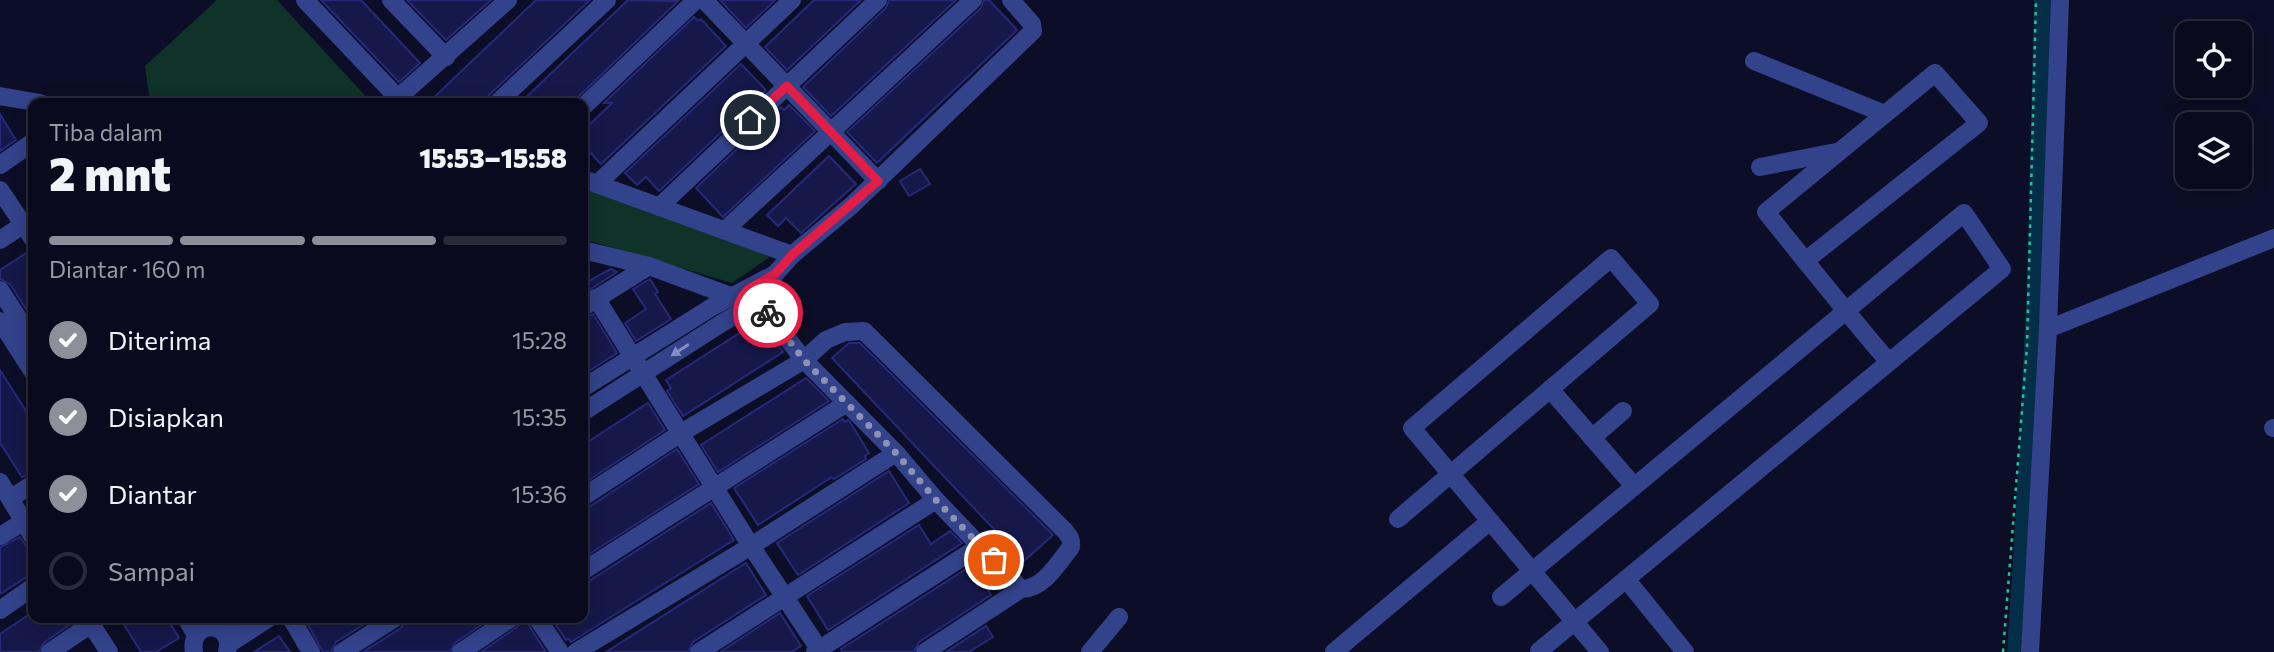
<!DOCTYPE html>
<html lang="id">
<meta charset="utf-8">
<style>
:root{--surface:#090a1d;--page:#17182a;--text:#f1f3f6;--muted:#999aa4;--line:#292b3b;--accent:#8c9099}
body{margin:0;font-family:Commissioner,sans-serif;background:var(--page);color:var(--text);height:100vh;display:flex;flex-direction:column;font-size:26px;white-space:nowrap}
*{box-sizing:border-box;margin:0}
p{font-size:23px;color:var(--muted)}
.icon{flex:none;width:38px;height:38px;fill:none;stroke:currentColor;stroke-width:2;stroke-linecap:round;stroke-linejoin:round}
.map{position:relative;flex:1;overflow:hidden}
.drawer{position:absolute;left:28px;top:98px;width:560px;height:525px;display:flex;flex-direction:column;background:var(--surface);border-radius:14px;box-shadow:0 4px 18px #0003,0 0 0 2px var(--line)}
.drawer>*{flex:none}
.fabs{position:absolute;left:2175px;top:21px;display:grid;gap:14px}
.fabs a{display:grid;place-items:center;width:77px;height:77px;border-radius:14px;background:var(--surface);box-shadow:0 4px 18px #0003,0 0 0 2px var(--line);font-size:35px}
.pin{position:absolute;display:grid;place-items:center;width:60px;height:60px;color:#fff;margin:-30px;border:4px solid #fff;border-radius:50%;box-shadow:0 2px 7px #0007}
.courier{position:absolute;display:grid;place-items:center;width:70px;height:70px;margin:-35px;border:5px solid #e11d48;border-radius:50%;background:#fff;color:#222;box-shadow:0 2px 9px #0007}
.overview em{font-style:normal;font-weight:800}
.overview div{display:flex;flex-direction:column-reverse}
.overview{display:flex;align-items:center;justify-content:space-between;height:119px;padding:0 21px}
h1{font-size:46px;font-weight:800;line-height:52px}
.bar{display:grid;grid-template-columns:repeat(4,1fr);gap:10px 7px;align-content:center;height:84px;padding:0 21px}
.bar i{height:9px;border-radius:5px;background:var(--line)}
.bar .active{background:var(--accent)}
.bar p{grid-column:span 4}
ol{padding:0 21px;list-style:none}
li{display:flex;align-items:center;gap:21px;height:77px}
li p{margin-inline-start:auto}
li .icon{padding:7px;border-radius:50%;background:var(--accent);color:#fff;stroke-width:4}
li:last-child{color:var(--muted)}
li i{width:38px;height:38px;border:4px solid var(--line);border-radius:50%}
.map>svg:first-child{display:block}
.green{fill:#0f3229}
.lines{fill:none;stroke-linecap:round;stroke-linejoin:round}
.canal{stroke:#042d48;stroke-width:18}
.building{fill:#16184a;stroke:#262979;stroke-width:2}
.path{stroke:#22c495;stroke-width:2.5;stroke-dasharray:3.5 5;stroke-linecap:butt}
.minor{stroke:#33438b;stroke-width:18}
.oneway{fill:#838ec5}
.done{stroke:#8d91b3;stroke-width:7;stroke-dasharray:0 12.6}
.route{stroke:#e11d48;stroke-width:9}
</style>
<div class="map">
<svg width="2274" height="652" viewBox="0 0 2274 652">
<rect width="100%" height="100%" fill="#0c0e27"/>
<g class="green">
<path d="M217 0H277L372 103H150L145 66Z"/>
<path d="M583 182 774 254 732 283 583 239Z"/>
</g>
<g class="lines">
<path class="canal" d="M2016 652 2024 528 2036 286 2043 0"/>
</g>
<g class="building">
<path d="M321 0H361L420 63 399 82Z"/>
<path d="M407 0H491L446 40Z"/>
<path d="M536 0H590L489 95 484 103H428Z"/>
<path d="M628 0 678 1 572 103H520Z"/>
<path d="M720 0H775L746 28Z"/>
<path d="M814 0H861L787 70 765 47Z"/>
<path d="M889 0H956L831 116 803 87 886 8Z"/>
<path d="M984 0H989L1017 30 877 163 847 132 981 8Z"/>
<path d="M694 17 698 21 701 19 726 46 601 164 583 145V131L612 103H604Z"/>
<path d="M741 64 766 90 659 191 646 177 637 185 625 173Z"/>
<path d="M789 105 815 131 723 217 696 188 781 107 784 110Z"/>
<path d="M0 114 16 140 0 151Z"/>
<path d="M829 156 856 184 801 233 786 218 778 226 767 215Z"/>
<path d="M920 169 930 184 909 196 900 181Z"/>
<path d="M28 252 33 261V320L10 284 0 279V270Z"/>
<path d="M611 269 617 272 583 294V284Z"/>
<path d="M650 279 658 292 655 294 671 319 636 341 625 323 646 309 633 289Z"/>
<path d="M593 314 617 353 583 375V318Z"/>
<path d="M757 322 770 342 774 340 783 352 683 416 667 391 671 388 666 380Z"/>
<path d="M849 343H860L1053 535 1024 561 832 358Z"/>
<path d="M0 370 33 422V473L22 477 0 443Z"/>
<path d="M806 378 829 401 718 472 701 445Z"/>
<path d="M648 403 665 430 583 484V445Z"/>
<path d="M843 419 845 422 848 420 850 422 869 453 865 456 866 459 834 479 832 477 758 525 734 488Z"/>
<path d="M677 449 699 484 583 558V508L589 507Z"/>
<path d="M889 471 909 503 906 505 798 575 777 543Z"/>
<path d="M711 503 734 540 571 642 569 639 566 640 551 618H583V582L589 581Z"/>
<path d="M919 525 931 544 950 531 962 543 828 630 807 596Z"/>
<path d="M20 537 27 547 33 548V573L0 594V547Z"/>
<path d="M746 563 766 595 693 642 688 652H606Z"/>
<path d="M974 564 991 595 919 642 914 652H842L841 649Z"/>
<path d="M33 612V618H76V620L44 643 39 652H0V634Z"/>
<path d="M780 613 801 646 792 652H720Z"/>
<path d="M120 618H167L179 638 156 652H141Z"/>
<path d="M315 618H374L336 642 331 652H323L307 623Z"/>
<path d="M406 618H491L455 643 450 652H363L401 628Z"/>
<path d="M522 618H526L528 624 546 652H481L517 627Z"/>
<path d="M986 626 993 637 969 652H946Z"/>
<path d="M279 636 290 652H254Z"/>
</g>
<g class="lines">
<path class="path" d="M2003 652 2027 346 2036 0"/>
<g class="minor">
<path d="M305 0 398 98 407 103"/>
<path d="M391 0 446 57"/>
<path d="M704 0 878 181"/>
<path d="M1754 61 1885 114"/>
<path d="M0 96 40 103"/>
<path d="M392 103 508 0"/>
<path d="M497 103 607 0"/>
<path d="M583 107 696 0"/>
<path d="M0 165 33 142"/>
<path d="M1760 167 1836 152"/>
<path d="M583 179 792 255"/>
<path d="M597 184 792 0"/>
<path d="M0 190 33 239"/>
<path d="M659 207 878 0"/>
<path d="M725 230 973 0"/>
<path d="M0 240 32 219"/>
<path d="M583 250 649 266 733 297"/>
<path d="M1805 261 1979 123 1935 73 1766 212C1806 262 1846 312 1888 361"/>
<path d="M0 290 33 341"/>
<path d="M747 290 759 302 804 360 896 453 936 500 1021 589"/>
<path d="M596 298 751 546 821 652"/>
<path d="M583 307 649 266"/>
<path d="M0 321 33 372"/>
<path d="M2048 329 2274 238"/>
<path d="M583 388 712 307 775 274 792 255 852 205 1033 31 1032 24 1011 0"/>
<path d="M1550 389 1634 486"/>
<path d="M583 412 722 323 759 302 765 296"/>
<path d="M2273 428H2274"/>
<path d="M1592 438 1623 411"/>
<path d="M0 482 33 537"/>
<path d="M583 497 681 433 804 360 826 340 845 332 864 331 1065 531C1069 536 1072 539 1071 547 1058 563 1044 589 1021 589L925 652"/>
<path d="M11 498 33 484"/>
<path d="M1398 519 1650 304 1611 258 1412 428 1600 652"/>
<path d="M0 536 23 522"/>
<path d="M583 571 847 403"/>
<path d="M1626 579 1685 652"/>
<path d="M1501 597 1964 213 2002 269 1539 651"/>
<path d="M0 610 33 587"/>
<path d="M87 618 109 652"/>
<path d="M186 618 196 635"/>
<path d="M291 618 311 652"/>
<path d="M537 618 560 652"/>
<path d="M221 630 237 618"/>
<path d="M229 644 269 618"/>
<path d="M50 652 91 624"/>
<path d="M194 652C188 619 235 619 227 652"/>
<path d="M342 652 395 618"/>
<path d="M461 652 511 618"/>
<path d="M576 652 751 546 896 453"/>
<path d="M699 652 936 500"/>
<path d="M815 652 980 546"/>
<path d="M1090 652 1119 617"/>
<path d="M1334 652 1490 521"/>
<path d="M2030 652 2048 329 2060 0"/>
</g>
</g>
<defs><path id="oneway-solid" d="M-6-.8H1V-3.2L6.5 0L1 3.2V.8H-6Z" transform="scale(1.75)"/></defs>
<use class="oneway" href="#oneway-solid" transform="translate(680 350) rotate(147)"/>
<g class="lines">
<path class="done" d="M768 313 804 360 896 453 936 500 994 560"/>
<path class="route" d="M750 120 787 86 878 181 792 255 775 274 747 290 768 313"/>
</g>
</svg>
<div class="fabs">
<a><svg class="icon" aria-label="locate" viewBox="0 0 24 24"><circle cx="12" cy="12" r="6"/><path d="M12 2v4M12 18v4M2 12h4M18 12h4"/></svg></a>
<a><svg class="icon" aria-label="layers" viewBox="0 0 24 24"><path d="M12 4l9 5-9 5-9-5zM3 14l9 5 9-5"/></svg></a>
</div>
<div class="pin" style="left:994px;top:560px;background:#ea580c"><svg class="icon" aria-label="bag" viewBox="0 0 24 24"><path d="M5 8h14l-1 12H6zM9 8a3 3 0 0 1 6 0"/></svg></div>
<div class="pin" style="left:750px;top:120px;background:#1f2937"><svg class="icon" aria-label="home" viewBox="0 0 24 24"><path d="M3 11l9-7 9 7M6 9v11h12V9"/></svg></div>
<div class="courier" style="left:768px;top:313px"><svg class="icon" aria-label="bike" viewBox="0 0 24 24"><circle cx="6" cy="16" r="4"/><circle cx="18" cy="16" r="4"/><path d="M6 16l4-8h5l3 8M10 8l3 8H6M13 5h3"/></svg></div>
<section class="drawer">
<div class="overview"><div><h1>2 mnt</h1><p>Tiba dalam</p></div><em>15:53–15:58</em></div>
<div class="bar"><i class="active"></i><i class="active"></i><i class="active"></i><i></i><p>Diantar · 160 m</p></div>
<ol>
<li><svg class="icon" aria-label="check" viewBox="0 0 24 24"><path d="M5 12l5 5 9-10"/></svg>Diterima<p>15:28</p></li>
<li><svg class="icon" aria-label="check" viewBox="0 0 24 24"><path d="M5 12l5 5 9-10"/></svg>Disiapkan<p>15:35</p></li>
<li><svg class="icon" aria-label="check" viewBox="0 0 24 24"><path d="M5 12l5 5 9-10"/></svg>Diantar<p>15:36</p></li>
<li><i></i>Sampai</li>
</ol>
</section>
</div>
